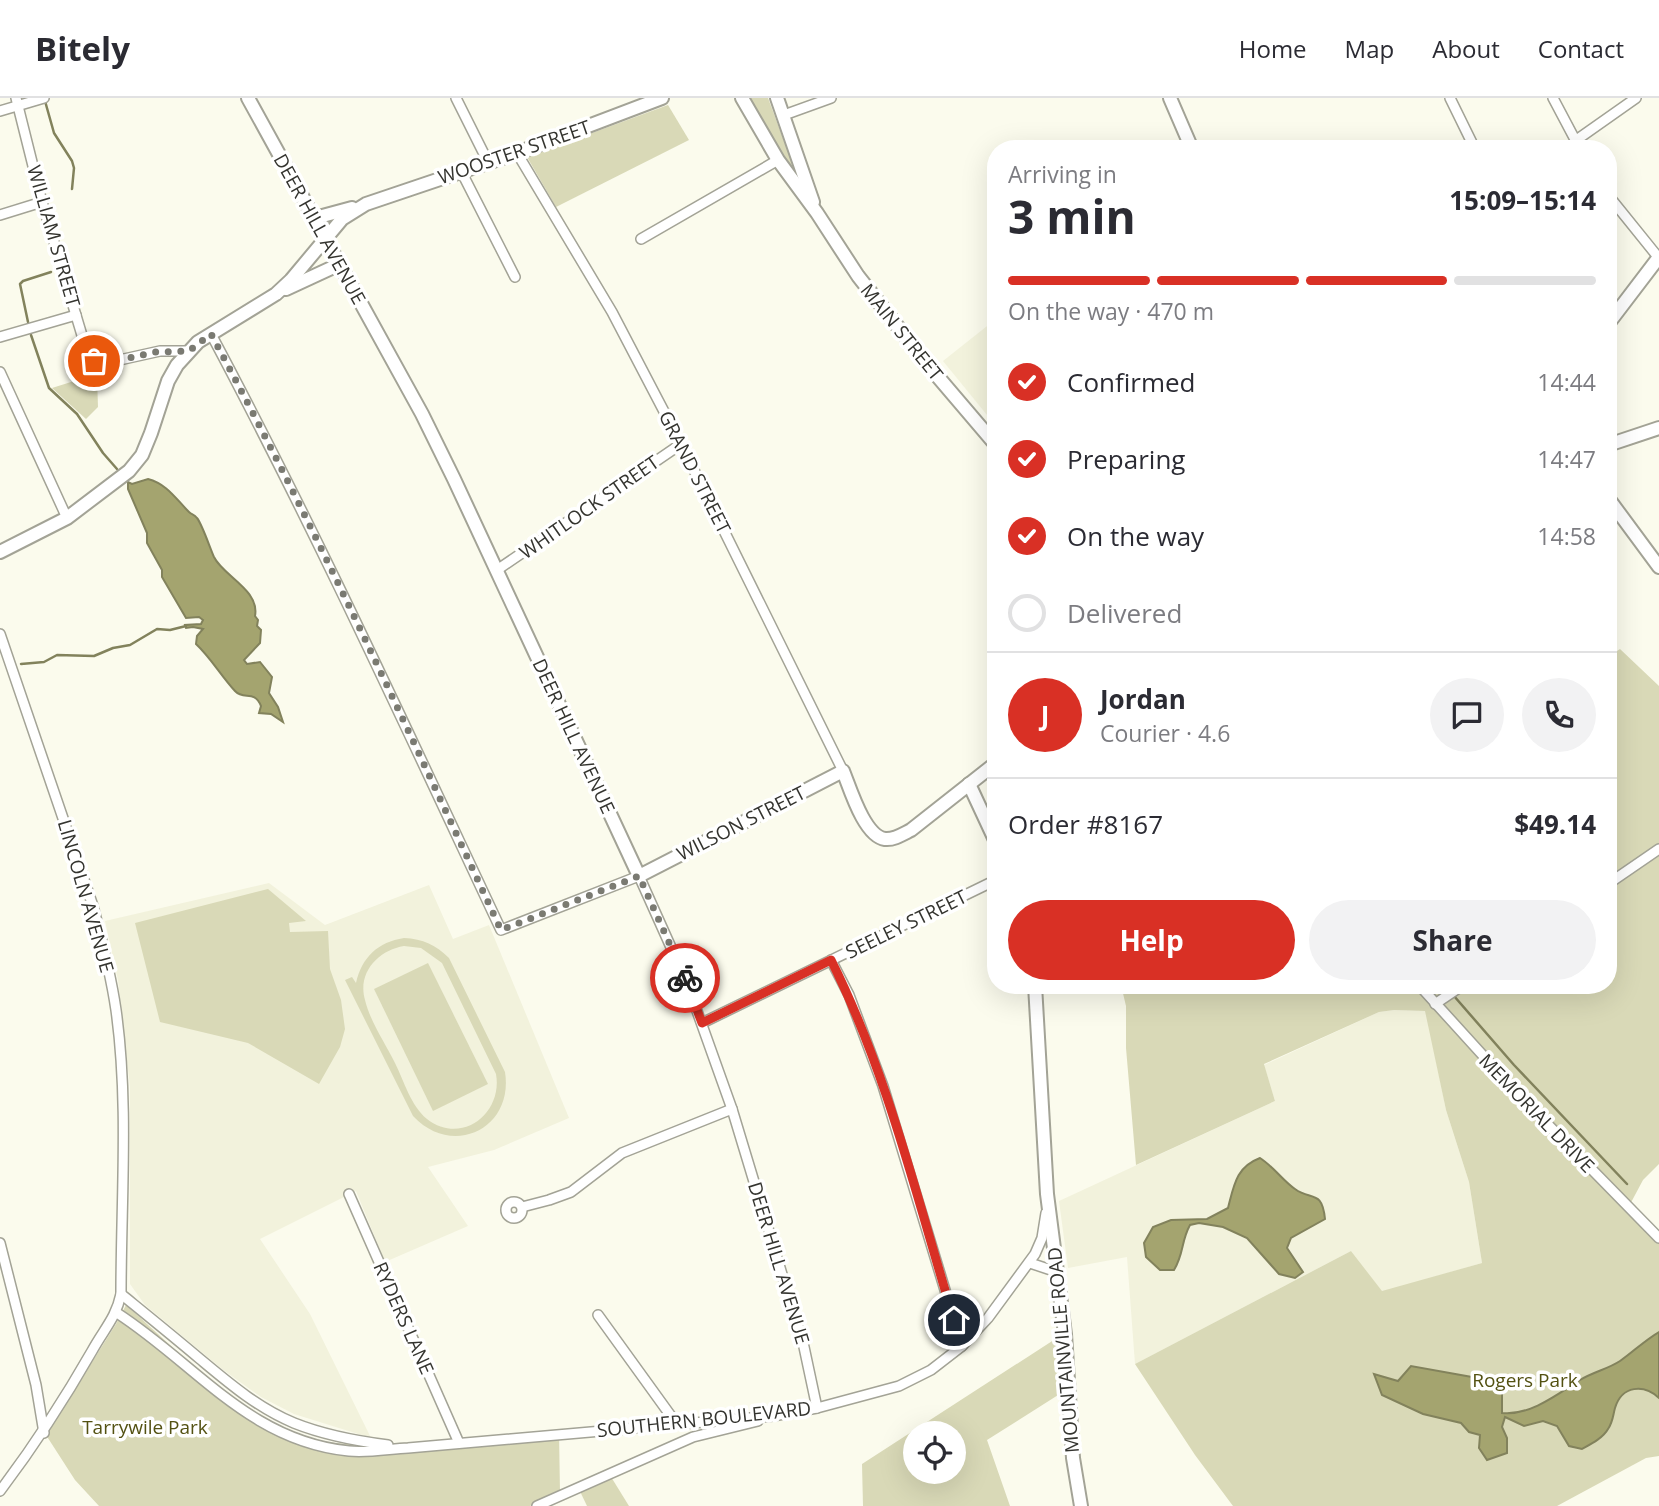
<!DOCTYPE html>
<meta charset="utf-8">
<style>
:root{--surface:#fff;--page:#f2f2f3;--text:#2b2b33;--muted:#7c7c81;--line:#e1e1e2;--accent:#d93025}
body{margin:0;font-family:"Open Sans",sans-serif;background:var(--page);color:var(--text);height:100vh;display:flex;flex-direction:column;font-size:26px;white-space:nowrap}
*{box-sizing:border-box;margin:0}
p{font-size:23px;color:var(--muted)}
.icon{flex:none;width:38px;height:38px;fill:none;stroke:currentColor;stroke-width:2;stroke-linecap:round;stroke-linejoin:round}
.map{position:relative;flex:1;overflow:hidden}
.drawer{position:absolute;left:987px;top:42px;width:630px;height:854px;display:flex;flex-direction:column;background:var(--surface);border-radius:28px;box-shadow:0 7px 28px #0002}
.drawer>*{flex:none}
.tools{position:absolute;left:903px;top:1323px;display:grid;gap:14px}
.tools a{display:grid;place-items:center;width:63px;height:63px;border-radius:50%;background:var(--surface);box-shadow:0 7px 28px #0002;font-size:35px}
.pin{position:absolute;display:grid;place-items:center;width:60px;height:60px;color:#fff;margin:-30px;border:4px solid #fff;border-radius:50%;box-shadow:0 2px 7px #0007}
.courier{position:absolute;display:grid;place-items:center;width:70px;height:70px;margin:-35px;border:5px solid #d93025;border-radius:50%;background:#fff;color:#222;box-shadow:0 2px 9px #0007}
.overview em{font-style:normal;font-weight:700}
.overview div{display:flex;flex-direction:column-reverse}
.overview{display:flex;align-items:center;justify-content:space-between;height:119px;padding:0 21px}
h1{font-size:46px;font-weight:700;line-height:52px}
.bar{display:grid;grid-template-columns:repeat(4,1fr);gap:10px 7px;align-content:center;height:84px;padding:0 21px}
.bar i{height:9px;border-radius:5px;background:var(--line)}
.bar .on{background:var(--accent)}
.bar p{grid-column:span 4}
.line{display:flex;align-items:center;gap:18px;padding:0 21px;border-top:2px solid var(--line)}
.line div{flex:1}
.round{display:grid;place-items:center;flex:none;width:74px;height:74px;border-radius:37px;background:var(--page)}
ol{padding:0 21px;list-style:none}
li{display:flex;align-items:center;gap:21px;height:77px}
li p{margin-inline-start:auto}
li .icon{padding:7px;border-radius:50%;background:var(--accent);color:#fff;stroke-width:4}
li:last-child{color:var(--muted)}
li i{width:38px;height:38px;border:4px solid var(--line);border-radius:50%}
.primary-button{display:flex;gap:14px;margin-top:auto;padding:14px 21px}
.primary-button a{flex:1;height:80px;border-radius:42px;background:var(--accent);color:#fff;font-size:28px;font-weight:700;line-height:80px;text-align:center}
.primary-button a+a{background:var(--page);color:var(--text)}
header{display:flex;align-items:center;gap:42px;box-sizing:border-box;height:98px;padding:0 35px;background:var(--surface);border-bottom:2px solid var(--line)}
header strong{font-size:33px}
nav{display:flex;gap:38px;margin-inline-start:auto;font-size:24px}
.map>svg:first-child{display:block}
.built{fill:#f2f2dc}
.green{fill:#d9d9b7;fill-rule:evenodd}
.water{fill:#a4a46f;stroke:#82825c;stroke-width:2}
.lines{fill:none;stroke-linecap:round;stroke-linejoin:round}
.stream{stroke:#82825c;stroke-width:2.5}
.street-casing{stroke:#a3a396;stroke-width:12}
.secondary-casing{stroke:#a3a396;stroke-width:16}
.street{stroke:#fff;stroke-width:9}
.secondary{stroke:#fff;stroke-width:12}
.done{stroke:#7a7a72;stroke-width:7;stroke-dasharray:0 12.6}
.route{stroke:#d93025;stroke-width:9}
.labels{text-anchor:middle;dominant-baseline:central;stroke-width:7;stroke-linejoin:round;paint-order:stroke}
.street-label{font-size:19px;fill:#34342f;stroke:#fff}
.park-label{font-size:19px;fill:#535112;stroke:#fff}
</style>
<header>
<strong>Bitely</strong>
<nav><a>Home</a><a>Map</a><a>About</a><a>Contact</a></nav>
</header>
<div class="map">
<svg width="1659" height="1408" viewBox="0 0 1659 1408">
<rect width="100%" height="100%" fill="#fbfbed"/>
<g class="built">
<path d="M996 221V328L943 263Z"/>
<path d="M269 785 325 827 429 787 453 841 489 827 569 1020 494 1052 428 1069 468 1128 385 1164 356 1093 260 1141 310 1216 371 1340 294 1316 261 1299 222 1271 145 1207 130 1186V989L118 882 105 823Z"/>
<path d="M1394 912 1426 913 1446 1012 1469 1084 1482 1165 1382 1194 1351 1153 1135 1266 1127 1159 1068 1170 1059 1103 1275 1003 1264 967 1379 914Z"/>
</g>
<g class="green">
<path d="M745 0H768L796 75 792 77Z"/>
<path d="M668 7 689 42 556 109 527 59Z"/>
<path d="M90 278 97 279 98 309 86 321 52 290Z"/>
<path d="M1620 551 1659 588V1066L1643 1082 1627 1112 1659 1145V1358L1646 1360 1557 1408H1233L1195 1357 1135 1266 1351 1153 1382 1193 1482 1165 1469 1084 1446 1012 1425 913 1394 912 1379 914 1264 966 1275 1003 1136 1067 1126 950V908L1121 887H1608V559Z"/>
<path d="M268 791 306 823 289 825 290 834 328 833 330 871 341 902 345 931 340 949 319 986 248 945 160 924 135 825Z"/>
<path d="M404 840C423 841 436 847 449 860L505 974C514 1031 452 1060 413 1018L345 882 352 879 356 885C362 859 378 844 404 840ZM404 848 421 850 442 865 496 976C503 1015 462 1048 427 1021 411 1008 404 983 395 965 385 945 370 923 365 902 357 874 379 852 404 848Z"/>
<path d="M428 865 488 986 433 1013 374 891Z"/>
<path d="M126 1207C174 1249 226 1305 284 1332 324 1351 374 1346 416 1344 464 1342 511 1338 559 1334L560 1395 530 1408H99L75 1382 46 1337 116 1226Z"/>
<path d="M1063 1236 1066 1292 987 1342 1010 1408H863L862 1366ZM915 1335H954V1374H915Z"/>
<path d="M608 1374 629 1408H587L577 1387Z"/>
</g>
<g class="water">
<path d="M148 381C167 386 176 401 189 414 192 417 194 416 197 420 202 426 210 450 214 459 223 478 260 492 255 518L258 522 257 528 261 532 260 545 244 562 247 566 260 564 272 579 269 595 278 609 283 624 271 616 259 615 261 608C254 591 244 603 235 593 221 578 211 560 196 546L197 538 203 531 193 529 186 530 185 527 201 526 203 522 199 519 186 520 162 479V472L147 445V435L128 391V384L132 386Z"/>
<path d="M1260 1060C1274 1069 1283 1083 1295 1091 1311 1103 1322 1091 1325 1121L1291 1140 1287 1150 1303 1174 1295 1180 1279 1176 1247 1140 1223 1129 1199 1125 1190 1127C1181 1143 1184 1156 1174 1172H1160L1146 1159 1144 1145 1153 1129 1171 1122 1207 1121 1228 1110C1234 1087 1236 1069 1260 1060Z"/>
<path d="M1659 1234V1300C1644 1286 1622 1287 1615 1310 1613 1317 1613 1324 1608 1331 1603 1340 1591 1346 1582 1351L1569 1348 1557 1328 1543 1323 1524 1328 1505 1319 1502 1329 1507 1340V1355L1487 1362 1479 1350 1480 1337 1469 1334 1461 1325 1423 1316 1382 1297 1374 1276 1398 1283 1411 1268 1483 1281 1502 1293V1315C1530 1318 1558 1296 1580 1282 1593 1274 1608 1271 1620 1263 1633 1254 1645 1242 1659 1234Z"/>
</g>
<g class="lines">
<g class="stream">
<path d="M45 3 54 35 72 63 74 70 72 91"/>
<path d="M28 224 20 186 23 183 51 174"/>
<path d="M31 237 49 290 77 316 103 355 117 371"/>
<path d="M21 566 44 564 57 557 94 558 113 550 130 547 157 531 170 532 186 528"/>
<path d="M1454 898 1514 967 1627 1086"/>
</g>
<defs>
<g id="street">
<path d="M16 0 42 104 87 254 94 263 106 265 160 253H189"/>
<path d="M456 0 488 64"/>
<path d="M1450 0 1475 51"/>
<path d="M1553 0 1580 51"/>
<path d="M0 13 44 0"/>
<path d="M784 17 831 0"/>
<path d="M1575 43 1636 0"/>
<path d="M517 55 612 214 681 346 843 673"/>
<path d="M461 73 515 179"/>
<path d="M1608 97 1658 159"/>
<path d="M0 117 42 104"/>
<path d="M641 141 778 62"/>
<path d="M211 236C315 431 407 632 501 832L639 778 687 885 732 1011 804 1249 817 1310"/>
<path d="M0 239 76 217"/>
<path d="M0 274 67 420"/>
<path d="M497 472 681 346"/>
<path d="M0 536 93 808C102 842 111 877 116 912 129 1005 121 1102 121 1196 116 1220 104 1231 92 1253 64 1302 34 1348 0 1393"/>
<path d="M1608 786 1659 751"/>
<path d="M831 862 849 897 883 988 962 1248"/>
<path d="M1419 887 1517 995 1659 1140"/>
<path d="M1435 906 1463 887"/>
<path d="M702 925 996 782"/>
<path d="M349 1096 459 1345"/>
<circle cx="514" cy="1112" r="8"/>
<path d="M522 1109 549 1102 571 1094 622 1055 732 1011"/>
<path d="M0 1145 36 1287 44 1335"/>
<path d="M1030 1165 1057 1174"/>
<path d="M121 1196C148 1218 174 1239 200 1261 230 1286 258 1310 294 1325 324 1337 356 1343 388 1347"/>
<path d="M117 1215C196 1266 249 1343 349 1353 368 1355 389 1351 408 1350L773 1318 817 1310 899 1288 931 1272 962 1248 988 1220 1035 1156 1042 1140 1046 1115"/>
<path d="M598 1217 676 1325"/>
<path d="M537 1408 693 1339 758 1323"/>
</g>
<g id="secondary">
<path d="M248 0 422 316 454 381 639 778 843 673C850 690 864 738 885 741 894 742 903 736 911 732L996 665"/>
<path d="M742 0 778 62 817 115 858 178 927 266 996 347"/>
<path d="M777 0 813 104"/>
<path d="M1170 0 1192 51"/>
<path d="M315 120 352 110"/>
<path d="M286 191 340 166"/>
<path d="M1608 226 1659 159"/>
<path d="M1608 347 1659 330"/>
<path d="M1608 400 1659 469"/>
<path d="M0 454 67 420 129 373 142 357 151 335 168 283 177 267 198 244 276 196 291 182 342 121 366 106 517 55 662 0"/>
<path d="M969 686 996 744"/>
<path d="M1035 887 1047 1096 1065 1236 1073 1360 1081 1408"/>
</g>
</defs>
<use href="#street" class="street-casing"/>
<use href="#secondary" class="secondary-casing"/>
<use href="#street" class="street"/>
<use href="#secondary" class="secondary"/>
</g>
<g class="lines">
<path class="done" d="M94 263 106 265 156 254 189 253 211 236C316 430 408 632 501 832L639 778 685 880"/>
<path class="route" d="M685 880 702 925 831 862C888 976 917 1101 954 1222"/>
</g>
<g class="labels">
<g class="street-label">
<text transform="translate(514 54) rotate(-19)">WOOSTER STREET</text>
<text transform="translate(320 131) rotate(61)">DEER HILL AVENUE</text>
<text transform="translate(54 138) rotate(74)">WILLIAM STREET</text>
<text transform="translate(902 234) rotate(51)">MAIN STREET</text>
<text transform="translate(695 374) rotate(63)">GRAND STREET</text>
<text transform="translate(589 409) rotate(-35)">WHITLOCK STREET</text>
<text transform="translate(574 638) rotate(65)">DEER HILL AVENUE</text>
<text transform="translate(741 725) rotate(-27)">WILSON STREET</text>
<text transform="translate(86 798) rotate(74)">LINCOLN AVENUE</text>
<text transform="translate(906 826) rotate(-26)">SEELEY STREET</text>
<text transform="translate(1537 1015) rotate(46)">MEMORIAL DRIVE</text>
<text transform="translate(779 1165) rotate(73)">DEER HILL AVENUE</text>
<text transform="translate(404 1220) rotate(66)">RYDERS LANE</text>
<text transform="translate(1063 1252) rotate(-95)">MOUNTAINVILLE ROAD</text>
<text transform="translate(704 1321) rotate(-6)">SOUTHERN BOULEVARD</text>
</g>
<g class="park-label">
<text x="1525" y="1282">Rogers Park</text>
<text x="145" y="1329">Tarrywile Park</text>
</g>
</g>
</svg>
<div class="tools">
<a><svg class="icon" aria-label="locate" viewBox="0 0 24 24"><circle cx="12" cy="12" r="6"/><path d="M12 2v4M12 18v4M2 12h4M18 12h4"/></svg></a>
</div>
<div class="pin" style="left:94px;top:263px;background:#ea580c"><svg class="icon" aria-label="bag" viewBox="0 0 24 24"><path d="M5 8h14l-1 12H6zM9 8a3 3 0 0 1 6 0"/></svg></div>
<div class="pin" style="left:954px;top:1222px;background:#1f2937"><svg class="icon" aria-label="home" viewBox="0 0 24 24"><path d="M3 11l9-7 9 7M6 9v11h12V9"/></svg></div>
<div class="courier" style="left:685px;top:880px"><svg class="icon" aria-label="bike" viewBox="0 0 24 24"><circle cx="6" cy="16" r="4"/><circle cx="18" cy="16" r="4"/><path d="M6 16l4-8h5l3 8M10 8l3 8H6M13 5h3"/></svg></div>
<section class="drawer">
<div class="overview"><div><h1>3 min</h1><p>Arriving in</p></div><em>15:09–15:14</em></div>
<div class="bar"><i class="on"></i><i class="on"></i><i class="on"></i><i></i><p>On the way · 470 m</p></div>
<ol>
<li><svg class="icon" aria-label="check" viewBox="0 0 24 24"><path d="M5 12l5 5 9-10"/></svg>Confirmed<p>14:44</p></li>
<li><svg class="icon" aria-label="check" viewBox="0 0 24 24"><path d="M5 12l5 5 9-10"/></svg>Preparing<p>14:47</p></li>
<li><svg class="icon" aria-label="check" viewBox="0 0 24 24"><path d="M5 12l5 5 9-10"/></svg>On the way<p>14:58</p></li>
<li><i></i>Delivered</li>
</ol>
<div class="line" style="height:126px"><b class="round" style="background:var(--accent);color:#fff">J</b><div><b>Jordan</b><p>Courier · 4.6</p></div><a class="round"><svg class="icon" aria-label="chat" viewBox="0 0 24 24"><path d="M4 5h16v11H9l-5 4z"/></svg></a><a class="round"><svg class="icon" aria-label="phone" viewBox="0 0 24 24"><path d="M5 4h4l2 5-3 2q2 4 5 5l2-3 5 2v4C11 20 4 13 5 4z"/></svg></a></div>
<div class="line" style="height:91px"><div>Order #8167</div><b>$49.14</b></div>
<div class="primary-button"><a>Help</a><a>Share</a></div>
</section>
</div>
